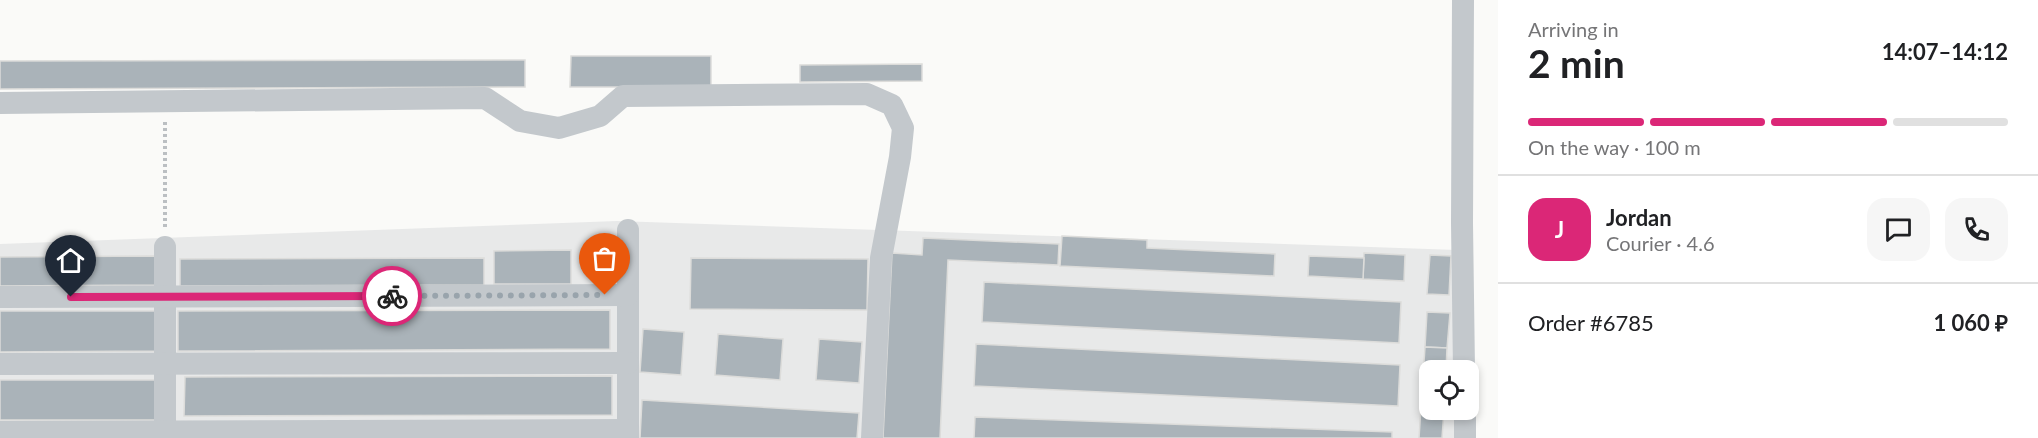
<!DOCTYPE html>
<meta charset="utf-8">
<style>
:root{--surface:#fff;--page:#f6f6f6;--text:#202124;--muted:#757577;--line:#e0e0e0;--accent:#db2777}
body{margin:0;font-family:Lato,sans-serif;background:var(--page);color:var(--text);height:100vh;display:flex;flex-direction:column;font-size:22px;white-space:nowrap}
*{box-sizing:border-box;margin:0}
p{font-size:20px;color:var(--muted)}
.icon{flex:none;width:33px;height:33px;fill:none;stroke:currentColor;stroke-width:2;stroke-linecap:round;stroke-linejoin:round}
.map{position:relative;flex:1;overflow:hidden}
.sheet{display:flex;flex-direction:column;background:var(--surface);width:540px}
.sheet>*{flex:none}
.buttons{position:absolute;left:1419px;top:360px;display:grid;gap:12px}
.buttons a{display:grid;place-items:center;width:60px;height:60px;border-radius:12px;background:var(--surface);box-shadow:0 3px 9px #0003;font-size:30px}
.pin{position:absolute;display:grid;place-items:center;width:51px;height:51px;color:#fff;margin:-62px -26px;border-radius:50% 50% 50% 0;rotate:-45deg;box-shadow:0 0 6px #0007}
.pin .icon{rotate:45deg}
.courier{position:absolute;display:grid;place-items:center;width:60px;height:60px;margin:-30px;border:4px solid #db2777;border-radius:50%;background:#fff;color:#222;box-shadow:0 2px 8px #0007}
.overview em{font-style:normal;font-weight:700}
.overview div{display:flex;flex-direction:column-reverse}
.overview{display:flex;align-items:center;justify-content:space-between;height:102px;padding:0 30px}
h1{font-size:39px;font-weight:700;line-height:45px}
.bar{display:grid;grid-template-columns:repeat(4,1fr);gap:9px 6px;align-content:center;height:72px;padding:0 30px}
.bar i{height:8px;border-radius:4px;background:var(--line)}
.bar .active{background:var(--accent)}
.bar p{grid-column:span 4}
.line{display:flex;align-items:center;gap:15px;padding:0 30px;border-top:2px solid var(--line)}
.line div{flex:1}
.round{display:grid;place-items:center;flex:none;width:63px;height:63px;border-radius:18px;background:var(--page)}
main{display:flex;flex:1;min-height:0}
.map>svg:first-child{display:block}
.built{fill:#e8e9e9}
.building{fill:#aab3b9;stroke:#dcdcda;stroke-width:1.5}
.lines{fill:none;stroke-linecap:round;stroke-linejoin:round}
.path{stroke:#bbbfc2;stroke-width:4;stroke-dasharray:3 3;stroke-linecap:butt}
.minor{stroke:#c3c8cc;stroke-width:22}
.done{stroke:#99a4ac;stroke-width:6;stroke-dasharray:0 10.8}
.route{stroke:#db2777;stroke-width:8}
</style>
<main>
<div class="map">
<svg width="1498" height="438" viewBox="0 0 1498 438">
<rect width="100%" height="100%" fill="#fafaf8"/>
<path class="built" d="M617 221 1457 250 1458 370H1430V410H1458V438H0V244Z"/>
<g class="building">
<path d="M571 56H711V87H570Z"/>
<path d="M525 60V87L0 89V61Z"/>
<path d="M922 64V81L800 82V65Z"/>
<path d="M1062 236 1147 240V248L1275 254 1274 276 1060 266Z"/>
<path d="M923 238 1059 244 1058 265 948 260 940 438H883L892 253 922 255Z"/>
<rect x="597" y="246" width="16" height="35"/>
<path d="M571 250V284H494V251Z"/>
<path d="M1364 253 1405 255 1404 281 1363 279Z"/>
<path d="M1430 255 1451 256 1449 295 1427 294Z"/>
<path d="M155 256V285L0 286V257Z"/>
<path d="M1309 256 1364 258 1363 279 1308 276Z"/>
<path d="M484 258V285L180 286V259Z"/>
<path d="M691 258 868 259 867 310 690 309Z"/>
<path d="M984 282 1401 302 1399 343 982 322Z"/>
<path d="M610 310V349L178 351V311Z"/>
<path d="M0 311H155V351L0 352Z"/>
<path d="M1427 312 1450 313 1447 348 1425 347Z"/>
<path d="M643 329 684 332 681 375 640 372Z"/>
<path d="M718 334 783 339 780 380 715 375Z"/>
<path d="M819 339 862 342 859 383 816 380Z"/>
<path d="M976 344 1400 365 1398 406 974 386Z"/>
<path d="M1425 347 1447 348 1446 370H1430V410H1444L1442 438H1419Z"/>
<path d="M612 376V415L184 416 185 377Z"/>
<rect x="0" y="380" width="156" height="40"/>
<path d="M642 400 859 413 857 438H640Z"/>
<path d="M975 417 1392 432V438H974Z"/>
</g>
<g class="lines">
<path class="path" d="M165 122V229"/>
<g class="minor">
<path d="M1463 0 1462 223 1464 370"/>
<path d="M0 103 485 98 520 121 559 128 600 116 623 96 867 94 892 105 903 128 900 157 881 258 872 438"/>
<path d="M628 230V438"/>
<path d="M165 247V438"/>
<path d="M0 297 628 295"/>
<path d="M0 364 628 363"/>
<path d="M1465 410V438"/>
<path d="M0 432 628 430"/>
</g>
</g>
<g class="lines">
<path class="done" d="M392 296 605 295"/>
<path class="route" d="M71 297 392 296"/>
</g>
</svg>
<div class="buttons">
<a><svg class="icon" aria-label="locate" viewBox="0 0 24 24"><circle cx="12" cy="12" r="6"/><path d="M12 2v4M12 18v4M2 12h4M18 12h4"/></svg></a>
</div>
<div class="pin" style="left:605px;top:295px;background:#ea580c"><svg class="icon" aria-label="bag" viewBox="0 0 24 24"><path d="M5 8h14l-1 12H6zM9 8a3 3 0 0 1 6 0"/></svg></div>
<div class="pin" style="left:71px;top:297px;background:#1f2937"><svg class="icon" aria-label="home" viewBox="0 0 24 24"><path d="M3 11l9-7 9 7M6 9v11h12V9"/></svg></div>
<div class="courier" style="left:392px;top:296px"><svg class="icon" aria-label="bike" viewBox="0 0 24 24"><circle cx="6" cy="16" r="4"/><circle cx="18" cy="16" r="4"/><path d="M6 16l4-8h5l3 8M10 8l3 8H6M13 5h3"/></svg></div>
</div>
<section class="sheet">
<div class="overview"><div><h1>2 min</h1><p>Arriving in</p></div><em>14:07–14:12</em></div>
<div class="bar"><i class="active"></i><i class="active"></i><i class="active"></i><i></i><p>On the way · 100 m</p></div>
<div class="line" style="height:108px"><b class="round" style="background:var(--accent);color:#fff">J</b><div><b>Jordan</b><p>Courier · 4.6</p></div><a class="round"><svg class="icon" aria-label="chat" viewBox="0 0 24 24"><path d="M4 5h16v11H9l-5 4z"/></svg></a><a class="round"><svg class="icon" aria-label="phone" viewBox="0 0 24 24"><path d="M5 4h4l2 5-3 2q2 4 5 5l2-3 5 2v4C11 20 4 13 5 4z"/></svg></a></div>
<div class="line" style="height:78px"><div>Order #6785</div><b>1 060 ₽</b></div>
</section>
</main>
